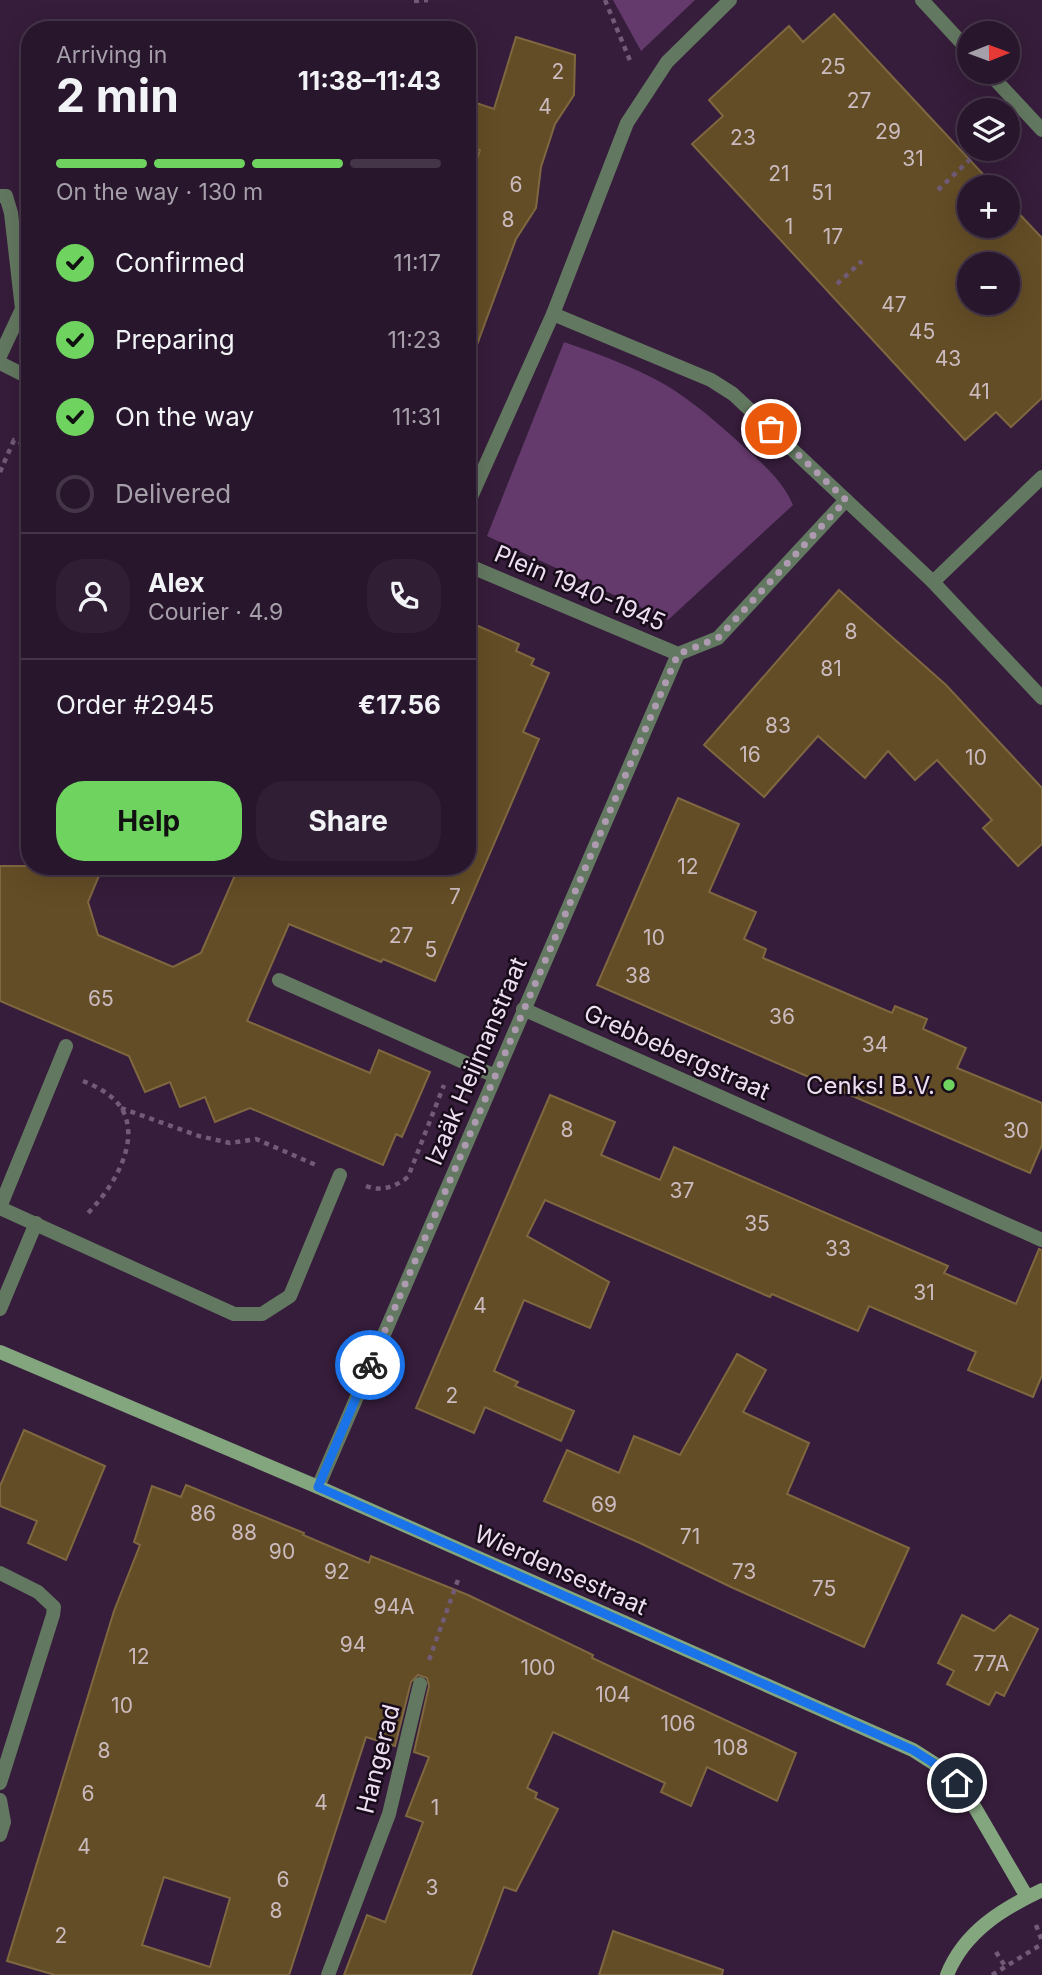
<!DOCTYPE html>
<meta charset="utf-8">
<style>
:root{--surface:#28162c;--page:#301f34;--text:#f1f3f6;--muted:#a59fa9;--line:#443548;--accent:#6fd360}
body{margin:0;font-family:Inter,sans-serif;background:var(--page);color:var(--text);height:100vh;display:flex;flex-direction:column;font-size:26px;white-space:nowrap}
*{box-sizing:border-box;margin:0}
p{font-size:23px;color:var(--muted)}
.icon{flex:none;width:38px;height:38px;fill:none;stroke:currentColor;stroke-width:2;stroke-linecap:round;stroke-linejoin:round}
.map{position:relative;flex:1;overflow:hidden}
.side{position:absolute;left:21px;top:21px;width:455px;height:854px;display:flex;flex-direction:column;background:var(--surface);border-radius:28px;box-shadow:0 7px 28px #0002,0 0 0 2px var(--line)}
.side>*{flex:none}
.needle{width:46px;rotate:89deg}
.tools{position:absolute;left:957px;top:21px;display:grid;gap:14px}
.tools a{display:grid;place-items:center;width:63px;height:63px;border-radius:50%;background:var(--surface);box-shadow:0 7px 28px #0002,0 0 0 2px var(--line);font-size:35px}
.pin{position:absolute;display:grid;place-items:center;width:60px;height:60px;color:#fff;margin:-30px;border:4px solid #fff;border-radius:50%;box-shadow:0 2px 7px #0007}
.courier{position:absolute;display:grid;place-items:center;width:70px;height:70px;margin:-35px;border:5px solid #1a73e8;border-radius:50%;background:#fff;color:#222;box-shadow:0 2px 9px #0007}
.summary em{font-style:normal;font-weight:700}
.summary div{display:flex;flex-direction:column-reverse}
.summary{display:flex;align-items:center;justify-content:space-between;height:119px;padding:0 35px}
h1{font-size:46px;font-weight:700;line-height:52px}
.bar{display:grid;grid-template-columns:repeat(4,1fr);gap:10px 7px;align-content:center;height:84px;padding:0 35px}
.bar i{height:9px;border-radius:5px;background:var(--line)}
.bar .active{background:var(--accent)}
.bar p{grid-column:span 4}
.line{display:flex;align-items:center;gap:18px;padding:0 35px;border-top:2px solid var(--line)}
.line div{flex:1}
.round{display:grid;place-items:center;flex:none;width:74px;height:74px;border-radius:28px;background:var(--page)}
ol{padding:0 35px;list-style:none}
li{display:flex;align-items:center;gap:21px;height:77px}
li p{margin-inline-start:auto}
li .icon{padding:7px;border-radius:50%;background:var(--accent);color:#111;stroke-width:4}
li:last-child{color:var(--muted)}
li i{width:38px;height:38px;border:4px solid var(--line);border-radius:50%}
.action{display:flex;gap:14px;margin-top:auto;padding:14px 35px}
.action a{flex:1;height:80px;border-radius:28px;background:var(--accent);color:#111;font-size:28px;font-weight:700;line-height:80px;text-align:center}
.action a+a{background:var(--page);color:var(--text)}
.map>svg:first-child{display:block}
.green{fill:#643a6c}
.building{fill:#634d26;stroke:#7f6840;stroke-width:2;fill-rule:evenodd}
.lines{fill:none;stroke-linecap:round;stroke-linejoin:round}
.path{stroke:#715b76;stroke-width:4.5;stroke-dasharray:5 5;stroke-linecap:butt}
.lane{stroke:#637860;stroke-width:14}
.street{stroke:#637860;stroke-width:14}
.secondary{stroke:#84a67f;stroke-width:14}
.done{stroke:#ae9ab1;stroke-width:7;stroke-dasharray:0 12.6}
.route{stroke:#1a73e8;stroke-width:9}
.poi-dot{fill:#6fd360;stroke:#180c1a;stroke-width:2.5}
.labels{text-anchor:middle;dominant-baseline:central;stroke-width:5;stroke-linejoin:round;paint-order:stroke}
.number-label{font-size:21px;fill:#cbbabe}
.street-label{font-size:24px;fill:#eedef1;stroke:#180c1a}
.poi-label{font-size:24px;fill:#eedef1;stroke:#180c1a;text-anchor:end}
</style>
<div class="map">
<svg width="1042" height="1975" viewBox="0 0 1042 1975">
<rect width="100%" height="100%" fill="#361d3b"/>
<g class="green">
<path d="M613 0H695L641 51Z"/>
<path d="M564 342C598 354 632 366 664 384 693 401 720 425 745 448 764 465 783 481 793 505L668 620 487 536Z"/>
</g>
<g class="building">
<path d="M834 14 995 187H970V226H1008V202L1042 238V398L1011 427 996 412 965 440 692 144 723 116 709 100 764 49 789 26 803 42ZM970 264H1008V303H970Z"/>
<path d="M516 37 575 55 574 95 555 124 541 167 536 208 516 239 471 361H467V188L480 150 467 145V100L494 109Z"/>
<path d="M839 590 946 685 1042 788V844L1018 866 983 828 992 820 937 760 915 780 888 751 865 778 818 736 764 797 704 745Z"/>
<path d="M467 621 519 644 516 651 534 659 531 665 549 673 523 732 539 739 435 981 383 959 381 962 289 924 247 1021 370 1073 379 1050 430 1072 402 1137 396 1134 383 1165 250 1108 215 1122 205 1097 180 1107 170 1082 145 1092 129 1056 0 1001V866H103L88 902 98 935 173 967 201 953 239 866H467Z"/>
<path d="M678 798 739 824 709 892 756 912 744 939 766 949 763 958 892 1013 895 1006 927 1019 923 1029 966 1048 957 1068 1042 1103V1145L1030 1173 597 985Z"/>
<path d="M550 1095 615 1122 601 1155 660 1180 674 1147 948 1266 944 1273 1016 1304 1039 1249 1042 1250V1375L1033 1397 968 1370 976 1352 869 1306 858 1331 772 1294 770 1297 545 1200 527 1236 609 1282 590 1328 524 1300 494 1371 518 1382 515 1386 574 1411 561 1441 485 1407 474 1433 416 1408Z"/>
<path d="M737 1354 766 1370 743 1412 809 1443 787 1494 909 1548 864 1647 731 1587 640 1543 544 1501 567 1450 619 1473 634 1436 680 1455Z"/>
<path d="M24 1430 105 1466 66 1560 28 1543 37 1521 0 1506V1486Z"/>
<path d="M186 1485 304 1533 303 1535 369 1563 371 1556 468 1595 593 1655 592 1658 796 1753 777 1801 707 1767 691 1806 661 1792 665 1783 553 1732 527 1788 537 1793 535 1798 558 1809 516 1891 504 1887 471 1975H344L367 1915 385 1922 423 1822 406 1816 429 1757 414 1752 429 1686 427 1678 418 1675 411 1682 395 1746 366 1737 289 1975H55L7 1961 114 1611 140 1545 134 1542 152 1486 181 1497ZM164 1877 230 1898 210 1967 142 1945Z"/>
<path d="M962 1615 994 1631 1010 1615 1038 1629 1004 1696 996 1692 989 1705 947 1684 954 1671 938 1663Z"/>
<path d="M613 1931 723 1970 722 1975H599Z"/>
</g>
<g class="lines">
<g class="path">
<path d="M605 0 631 63"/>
<path d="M414 1 428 0"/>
<path d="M938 190 981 149"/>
<path d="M837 284 862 261"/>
<path d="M0 472 14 440 30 446"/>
<path d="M83 1081C98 1087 113 1095 122 1109 142 1144 110 1192 85 1216"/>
<path d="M121 1108 199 1136 230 1143 256 1139 316 1165"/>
<path d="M366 1186C381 1192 395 1187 408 1177L444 1085"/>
<path d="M429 1660 458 1580"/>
<path d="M1036 1925 1042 1941"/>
<path d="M996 1952 1005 1966"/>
<path d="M992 1975 1042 1944"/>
</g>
<g class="lane">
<path d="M279 980 495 1076"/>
<path d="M0 1207 66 1046"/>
</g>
<g class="street">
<path d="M922 0 970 52"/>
<path d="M988 72 1042 130"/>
<path d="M0 196H6L11 213 22 309 0 356"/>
<path d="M0 363 30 378"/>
<path d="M846 500 933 582 1042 698"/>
<path d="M467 506 553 314 627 123 667 62 730 0"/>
<path d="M467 565 678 654 718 638 846 500 733 394 711 380 553 314"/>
<path d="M933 582 1042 477"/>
<path d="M523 1009 1042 1240"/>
<path d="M0 1208 234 1314H262L290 1296 340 1175"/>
<path d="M0 1309 36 1223"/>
<path d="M318 1487 678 654"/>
<path d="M0 1573 38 1592 54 1607 53 1615 0 1783"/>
<path d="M0 1800 4 1822 0 1835"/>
<path d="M328 1975 389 1814 420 1684"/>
</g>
<g class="secondary">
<path d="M0 1352 318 1487 913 1750 946 1771 967 1794 1027 1897"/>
<path d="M947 1975C964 1932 1002 1909 1042 1890"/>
</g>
</g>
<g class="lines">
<path class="done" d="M370 1365 678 654 718 638 846 500 771 429"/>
<path class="route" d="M370 1365 318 1487 913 1750 946 1771 957 1783"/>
</g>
<circle class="poi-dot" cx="949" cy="1085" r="7"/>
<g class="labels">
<g class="number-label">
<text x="833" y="66">25</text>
<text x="558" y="71">2</text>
<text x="859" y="100">27</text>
<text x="545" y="106">4</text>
<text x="888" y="131">29</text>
<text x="743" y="137">23</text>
<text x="913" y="158">31</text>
<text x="779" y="173">21</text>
<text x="516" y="184">6</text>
<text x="822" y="192">51</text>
<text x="508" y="219">8</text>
<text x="789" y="226">1</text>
<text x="833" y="236">17</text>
<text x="894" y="304">47</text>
<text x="922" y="331">45</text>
<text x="948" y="358">43</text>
<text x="979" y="391">41</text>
<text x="851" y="631">8</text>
<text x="831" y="668">81</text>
<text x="778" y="725">83</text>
<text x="750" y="754">16</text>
<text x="976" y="757">10</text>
<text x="688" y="866">12</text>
<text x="455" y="896">7</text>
<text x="401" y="935">27</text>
<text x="654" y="937">10</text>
<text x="431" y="949">5</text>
<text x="638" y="975">38</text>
<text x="101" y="998">65</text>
<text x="782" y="1016">36</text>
<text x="875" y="1044">34</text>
<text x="567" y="1129">8</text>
<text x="1016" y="1130">30</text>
<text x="682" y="1190">37</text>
<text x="757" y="1223">35</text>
<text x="838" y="1248">33</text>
<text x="924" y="1292">31</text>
<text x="480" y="1305">4</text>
<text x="452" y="1395">2</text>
<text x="604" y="1504">69</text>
<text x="203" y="1513">86</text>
<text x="244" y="1532">88</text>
<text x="690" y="1536">71</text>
<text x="282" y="1551">90</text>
<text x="337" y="1571">92</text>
<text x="744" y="1571">73</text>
<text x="824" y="1588">75</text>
<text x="394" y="1606">94A</text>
<text x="353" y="1644">94</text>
<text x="139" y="1656">12</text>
<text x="991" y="1663">77A</text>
<text x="538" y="1667">100</text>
<text x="613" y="1694">104</text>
<text x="122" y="1705">10</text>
<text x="678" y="1723">106</text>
<text x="731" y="1747">108</text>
<text x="104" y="1750">8</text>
<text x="88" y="1793">6</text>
<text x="321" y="1802">4</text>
<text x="435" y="1807">1</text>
<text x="84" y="1846">4</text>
<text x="283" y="1879">6</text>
<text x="432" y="1887">3</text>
<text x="276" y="1910">8</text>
<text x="61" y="1935">2</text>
</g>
<g class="street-label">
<text transform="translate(580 588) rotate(23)">Plein 1940-1945</text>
<text transform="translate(677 1052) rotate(24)">Grebbebergstraat</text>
<text transform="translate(476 1061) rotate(-67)">Izaäk Heijmanstraat</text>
<text transform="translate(561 1570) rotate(24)">Wierdensestraat</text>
<text transform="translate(378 1759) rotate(-76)">Hangerad</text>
</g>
<g class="poi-label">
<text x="935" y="1085">Cenks! B.V.</text>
</g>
</g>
</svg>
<div class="tools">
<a><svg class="needle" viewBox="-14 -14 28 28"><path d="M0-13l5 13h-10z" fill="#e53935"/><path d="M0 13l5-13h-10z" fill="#a59fa9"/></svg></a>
<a><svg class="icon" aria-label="layers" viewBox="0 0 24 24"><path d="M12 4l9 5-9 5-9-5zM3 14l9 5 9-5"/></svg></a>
<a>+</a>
<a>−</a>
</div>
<div class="pin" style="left:771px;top:429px;background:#ea580c"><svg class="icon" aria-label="bag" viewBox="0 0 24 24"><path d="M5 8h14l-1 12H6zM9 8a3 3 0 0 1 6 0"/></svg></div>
<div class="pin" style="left:957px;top:1783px;background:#1f2937"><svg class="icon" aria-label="home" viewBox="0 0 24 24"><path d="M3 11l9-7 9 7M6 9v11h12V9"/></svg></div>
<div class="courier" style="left:370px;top:1365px"><svg class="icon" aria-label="bike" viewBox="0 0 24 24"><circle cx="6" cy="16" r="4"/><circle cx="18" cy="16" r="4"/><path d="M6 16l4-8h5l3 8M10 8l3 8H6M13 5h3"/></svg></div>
<section class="side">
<div class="summary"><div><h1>2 min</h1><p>Arriving in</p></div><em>11:38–11:43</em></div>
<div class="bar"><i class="active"></i><i class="active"></i><i class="active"></i><i></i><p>On the way · 130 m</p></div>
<ol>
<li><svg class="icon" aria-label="check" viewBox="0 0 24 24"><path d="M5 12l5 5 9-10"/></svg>Confirmed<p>11:17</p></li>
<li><svg class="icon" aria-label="check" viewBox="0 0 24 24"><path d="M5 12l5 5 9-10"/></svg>Preparing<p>11:23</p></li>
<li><svg class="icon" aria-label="check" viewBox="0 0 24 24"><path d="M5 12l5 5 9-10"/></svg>On the way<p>11:31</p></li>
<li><i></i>Delivered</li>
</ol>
<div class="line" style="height:126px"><a class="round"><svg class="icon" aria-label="person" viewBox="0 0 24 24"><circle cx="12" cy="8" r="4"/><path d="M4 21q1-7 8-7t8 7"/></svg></a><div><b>Alex</b><p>Courier · 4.9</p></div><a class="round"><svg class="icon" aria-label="phone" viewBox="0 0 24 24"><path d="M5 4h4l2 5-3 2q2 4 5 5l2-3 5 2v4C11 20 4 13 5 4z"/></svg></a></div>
<div class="line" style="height:91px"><div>Order #2945</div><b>€17.56</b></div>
<div class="action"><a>Help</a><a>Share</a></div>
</section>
</div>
